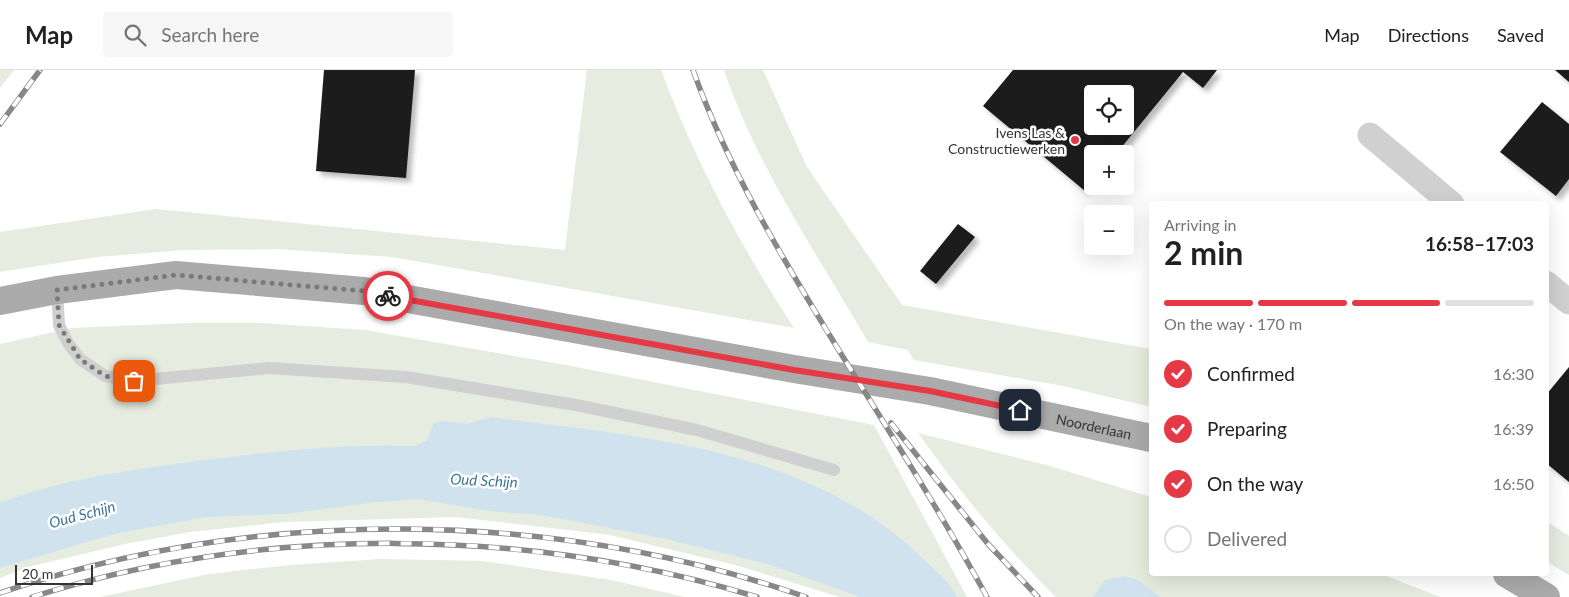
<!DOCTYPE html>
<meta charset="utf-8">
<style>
:root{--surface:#fff;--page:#f6f6f6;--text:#202124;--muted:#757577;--line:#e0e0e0;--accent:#e63946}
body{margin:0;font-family:Lato,sans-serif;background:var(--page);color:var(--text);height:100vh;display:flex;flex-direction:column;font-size:19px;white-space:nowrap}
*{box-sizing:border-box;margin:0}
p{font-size:16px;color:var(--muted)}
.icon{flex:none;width:28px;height:28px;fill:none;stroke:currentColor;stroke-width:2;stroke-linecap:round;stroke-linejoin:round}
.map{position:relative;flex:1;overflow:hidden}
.drawer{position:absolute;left:1149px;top:131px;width:400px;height:375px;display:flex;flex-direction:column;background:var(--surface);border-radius:5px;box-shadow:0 5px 20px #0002}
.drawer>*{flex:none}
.controls{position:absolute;left:1084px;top:15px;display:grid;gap:10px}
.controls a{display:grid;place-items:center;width:50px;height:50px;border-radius:5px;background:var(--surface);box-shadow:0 5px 20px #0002;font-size:25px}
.scale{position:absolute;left:15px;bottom:12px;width:78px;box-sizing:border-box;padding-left:5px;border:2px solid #333;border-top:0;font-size:14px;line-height:18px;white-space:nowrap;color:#333;-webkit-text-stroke:4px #fff;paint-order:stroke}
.pin{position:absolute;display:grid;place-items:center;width:42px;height:42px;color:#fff;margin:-21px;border-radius:10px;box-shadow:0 2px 8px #0006}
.courier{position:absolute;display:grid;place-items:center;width:50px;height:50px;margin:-25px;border:4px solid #e63946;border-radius:50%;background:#fff;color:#222;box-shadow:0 1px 6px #0007}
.head em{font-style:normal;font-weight:700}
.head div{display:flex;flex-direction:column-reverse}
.head{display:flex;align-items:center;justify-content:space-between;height:85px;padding:0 15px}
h1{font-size:32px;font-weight:700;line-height:38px}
.bar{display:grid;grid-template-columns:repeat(4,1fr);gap:8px 5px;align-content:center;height:60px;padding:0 15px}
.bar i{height:6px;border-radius:4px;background:var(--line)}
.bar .on{background:var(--accent)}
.bar p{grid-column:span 4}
ol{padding:0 15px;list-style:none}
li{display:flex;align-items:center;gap:15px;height:55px}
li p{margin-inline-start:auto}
li .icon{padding:5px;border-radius:50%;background:var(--accent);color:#fff;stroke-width:4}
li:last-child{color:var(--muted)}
li i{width:28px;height:28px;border:2px solid var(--line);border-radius:50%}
header{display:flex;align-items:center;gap:30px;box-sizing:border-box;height:70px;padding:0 25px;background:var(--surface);border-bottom:1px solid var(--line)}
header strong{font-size:24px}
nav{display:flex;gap:28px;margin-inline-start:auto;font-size:18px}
.search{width:350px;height:45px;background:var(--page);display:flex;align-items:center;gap:12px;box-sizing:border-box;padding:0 18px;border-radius:5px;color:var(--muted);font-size:19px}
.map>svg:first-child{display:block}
.green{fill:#e6ecdf}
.water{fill:#cfe2ee}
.building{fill:#1a1a1a;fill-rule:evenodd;filter:url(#shadow)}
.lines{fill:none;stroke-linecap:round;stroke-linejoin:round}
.service{stroke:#d0d0d0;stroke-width:12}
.minor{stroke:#d0d0d0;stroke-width:25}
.primary{stroke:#ababab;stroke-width:28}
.rail-casing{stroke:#888;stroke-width:5.5}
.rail{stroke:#fff;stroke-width:4;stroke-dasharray:11;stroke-linecap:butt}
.done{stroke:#7a7a7a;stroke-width:5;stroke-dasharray:0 9}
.route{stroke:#e63946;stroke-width:6}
.poi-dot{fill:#e63946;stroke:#fff;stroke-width:2}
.labels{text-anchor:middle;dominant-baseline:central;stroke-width:5;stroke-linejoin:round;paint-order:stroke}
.poi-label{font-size:14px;fill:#333;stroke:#fff;text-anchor:end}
.street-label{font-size:14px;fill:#333;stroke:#fff}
.water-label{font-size:15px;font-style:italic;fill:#3f7597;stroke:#fff}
</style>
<header>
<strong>Map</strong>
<div class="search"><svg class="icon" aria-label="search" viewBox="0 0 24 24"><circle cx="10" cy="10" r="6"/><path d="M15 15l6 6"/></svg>Search here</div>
<nav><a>Map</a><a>Directions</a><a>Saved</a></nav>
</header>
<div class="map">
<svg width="1569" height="527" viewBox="0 0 1569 527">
<defs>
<filter id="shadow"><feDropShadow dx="4.5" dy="4.5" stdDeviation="2.5" flood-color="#0004"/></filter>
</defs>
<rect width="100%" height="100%" fill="#fff"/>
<g class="green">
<path d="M0 0H14L0 18Z"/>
<path d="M587 0H661C695 91 741 177 794 258L392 187 276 179 185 180 97 187 0 202V162L156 139 565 180Z"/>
<path d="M724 0H763L807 97 902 235 1151 279V337L1063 316 914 290 908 280 868 272C817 184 757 97 724 0Z"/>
<path d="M190 253H261L365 260 566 295 874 355 967 527H840L735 495 610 465 456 447 284 452 190 462 125 474 28 497 0 508V274L72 258Z"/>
<path d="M918 363 1050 396 1151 427V504H1381L1440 527H1056C1005 477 960 422 918 363Z"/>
<path d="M1546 451 1569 466V505L1546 491Z"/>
<path d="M380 489 483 491 611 510 685 527H100L209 504 291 495Z"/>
</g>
<g class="water">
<path d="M491 347C637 366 806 377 919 485 932 498 949 510 957 527H860L771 495 662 468 541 445 489 441 418 429 378 432 285 444 206 447 114 464 0 498V433C62 409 131 400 196 391 270 382 341 373 415 376L427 370 434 353 445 351 467 354Z"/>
<path d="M1124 506 1136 509 1160 527H1093L1105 510Z"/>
</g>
<g class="building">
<path d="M324 0H415L406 108 316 101Z"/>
<path d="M1013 0H1217L1203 18 1183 2 1116 84H1092V112L1085 121 983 36ZM1092 24H1125V56H1092Z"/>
<path d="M1555 0H1569V12Z"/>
<path d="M1542 32 1569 54V109L1556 126 1500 82Z"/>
<path d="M958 154 975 167 936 214 920 201Z"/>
<path d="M1569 297V412L1546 393V325Z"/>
</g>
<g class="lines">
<path class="service" d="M57 220 59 255 68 273 80 289 105 306 134 311 269 298 406 307 576 335 697 360 834 400"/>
<g class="minor">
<path d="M1370 65 1452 134"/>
<path d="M1546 213 1569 232"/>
</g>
<g class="primary">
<path id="s1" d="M0 231 57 220 176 205 364 221 794 299 930 321 1151 368"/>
<path d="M1507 504 1546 527"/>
</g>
<defs>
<g id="rail">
<path d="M693 0C728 98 781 186 835 274 887 358 940 441 987 527"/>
<path d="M0 54 40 0"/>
<path d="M891 353 988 474 1038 527"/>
<path d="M0 523C257 436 550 438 806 527"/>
<path d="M32 527C262 454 527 457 757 527"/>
</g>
</defs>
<use href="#rail" class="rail-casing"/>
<use href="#rail" class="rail"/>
</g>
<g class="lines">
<path class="done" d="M134 311 105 306 80 289 59 255 57 220 176 205 364 221 388 226"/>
<path class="route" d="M388 226 794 300 930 321 1020 340"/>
</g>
<circle class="poi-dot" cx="1075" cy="70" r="5"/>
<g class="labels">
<g class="poi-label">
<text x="1065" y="62">Ivens Las &amp;<tspan x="1065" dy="16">Constructiewerken</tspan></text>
</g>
<g class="street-label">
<text stroke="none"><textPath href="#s1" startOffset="1109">Noorderlaan</textPath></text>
</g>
<g class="water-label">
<text transform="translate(484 410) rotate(3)">Oud Schijn</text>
<text transform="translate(82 444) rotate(-15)">Oud Schijn</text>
</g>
</g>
</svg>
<div class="controls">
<a><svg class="icon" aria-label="locate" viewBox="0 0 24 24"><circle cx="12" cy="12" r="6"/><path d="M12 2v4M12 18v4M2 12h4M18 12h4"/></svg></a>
<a>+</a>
<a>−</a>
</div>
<div class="scale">20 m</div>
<div class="pin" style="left:134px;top:311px;background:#ea580c"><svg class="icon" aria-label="bag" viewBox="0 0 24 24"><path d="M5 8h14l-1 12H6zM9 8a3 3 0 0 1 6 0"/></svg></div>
<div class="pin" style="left:1020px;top:340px;background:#1f2937"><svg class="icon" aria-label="home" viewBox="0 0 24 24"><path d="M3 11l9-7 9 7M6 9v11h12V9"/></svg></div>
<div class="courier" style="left:388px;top:226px"><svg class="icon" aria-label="bike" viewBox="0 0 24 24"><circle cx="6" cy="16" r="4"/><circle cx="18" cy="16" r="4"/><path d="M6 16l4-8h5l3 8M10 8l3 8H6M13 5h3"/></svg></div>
<section class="drawer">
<div class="head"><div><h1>2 min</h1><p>Arriving in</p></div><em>16:58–17:03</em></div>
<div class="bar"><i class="on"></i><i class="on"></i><i class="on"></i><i></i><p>On the way · 170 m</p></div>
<ol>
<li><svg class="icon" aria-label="check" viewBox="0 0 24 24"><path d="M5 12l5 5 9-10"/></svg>Confirmed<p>16:30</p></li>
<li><svg class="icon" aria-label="check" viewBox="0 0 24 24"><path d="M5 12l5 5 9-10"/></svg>Preparing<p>16:39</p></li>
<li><svg class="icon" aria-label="check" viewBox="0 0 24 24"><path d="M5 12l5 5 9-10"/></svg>On the way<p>16:50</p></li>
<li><i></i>Delivered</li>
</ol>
</section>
</div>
